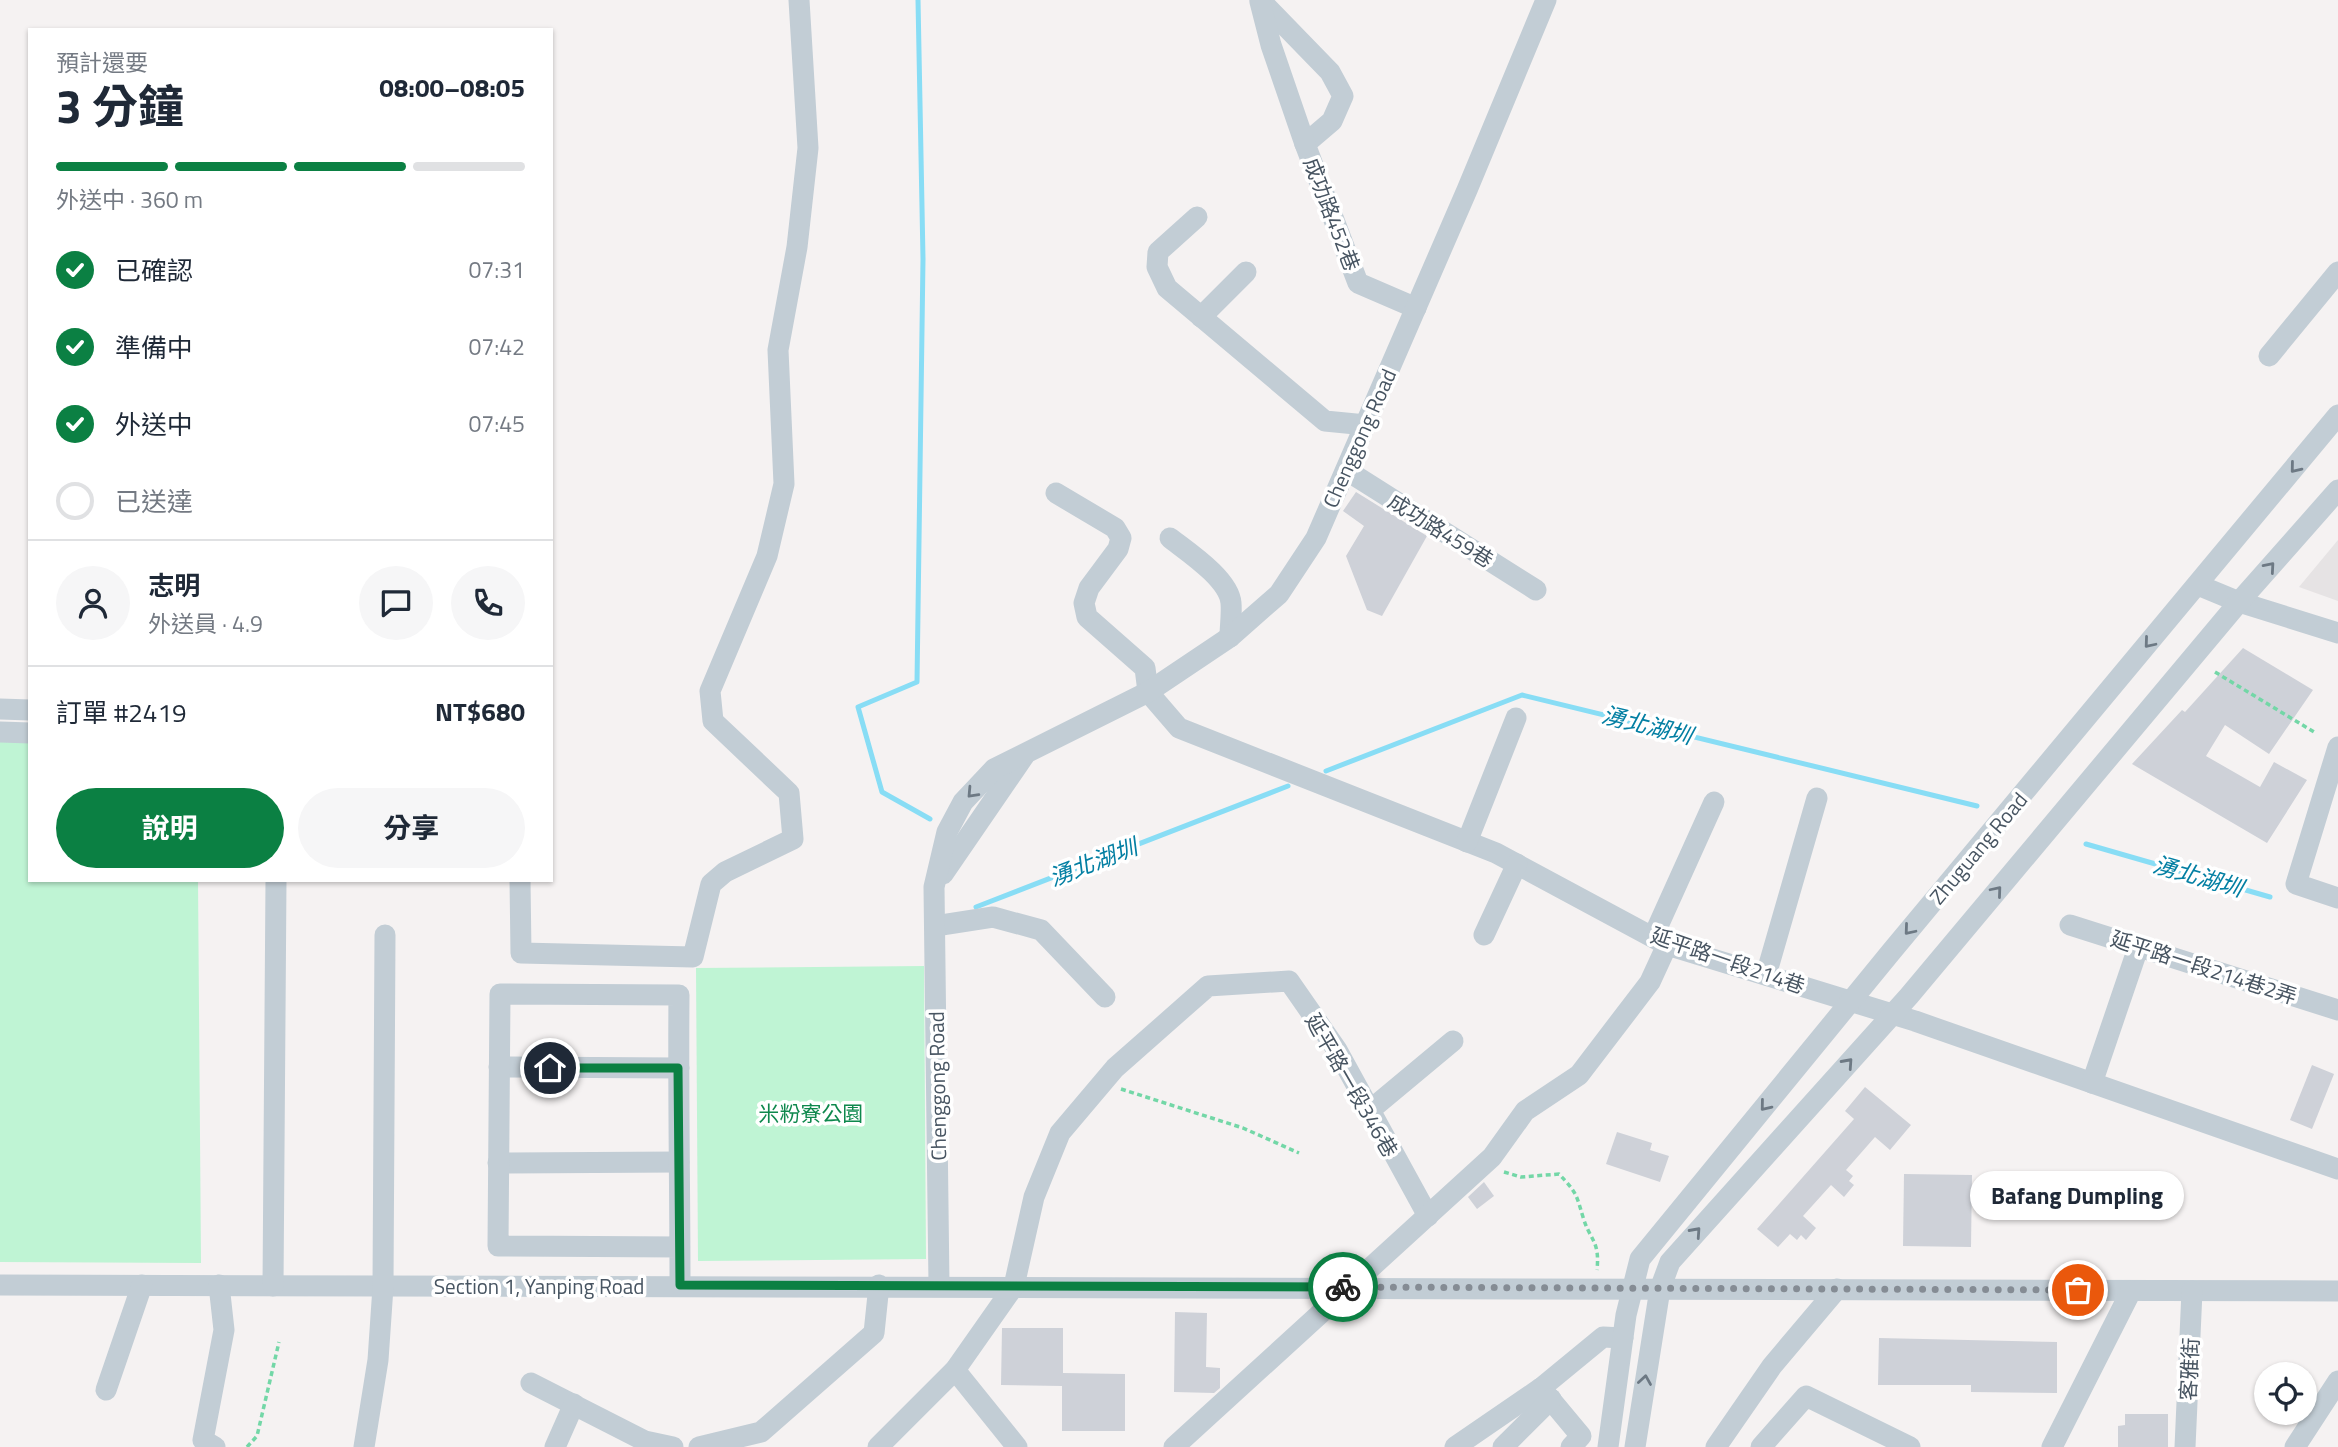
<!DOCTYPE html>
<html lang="zh-TW">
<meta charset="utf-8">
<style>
:root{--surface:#fff;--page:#f6f6f7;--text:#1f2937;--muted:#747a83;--line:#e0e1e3;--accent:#0b8043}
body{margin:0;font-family:"Titillium Web","Noto Sans TC",sans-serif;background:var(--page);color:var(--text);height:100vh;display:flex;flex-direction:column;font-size:26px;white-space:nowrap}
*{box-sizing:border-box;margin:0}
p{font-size:23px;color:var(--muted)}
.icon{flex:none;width:38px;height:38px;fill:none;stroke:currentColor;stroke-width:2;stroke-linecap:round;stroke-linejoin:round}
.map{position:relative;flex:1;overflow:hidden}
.side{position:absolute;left:28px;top:28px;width:525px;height:854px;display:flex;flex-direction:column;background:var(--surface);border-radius:0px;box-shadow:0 2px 5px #0004}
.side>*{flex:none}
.fabs{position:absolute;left:2254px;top:1362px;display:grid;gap:14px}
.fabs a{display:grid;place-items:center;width:63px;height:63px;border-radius:50%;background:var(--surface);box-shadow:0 2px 5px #0004;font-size:35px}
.pin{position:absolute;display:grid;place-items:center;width:60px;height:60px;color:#fff;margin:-30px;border:4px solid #fff;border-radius:50%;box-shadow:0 2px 7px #0007}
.courier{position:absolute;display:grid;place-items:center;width:70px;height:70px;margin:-35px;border:5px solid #0b8043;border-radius:50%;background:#fff;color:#222;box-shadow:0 2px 9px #0007}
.bubble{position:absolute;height:49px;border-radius:24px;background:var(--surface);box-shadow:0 2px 5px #0004;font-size:23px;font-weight:700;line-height:49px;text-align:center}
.overview em{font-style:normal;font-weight:700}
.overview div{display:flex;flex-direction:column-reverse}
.overview{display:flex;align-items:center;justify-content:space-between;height:119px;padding:0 28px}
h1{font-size:46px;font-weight:700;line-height:52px}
.bar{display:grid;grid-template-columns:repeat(4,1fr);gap:10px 7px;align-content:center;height:84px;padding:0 28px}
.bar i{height:9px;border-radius:5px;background:var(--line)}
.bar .on{background:var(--accent)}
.bar p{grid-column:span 4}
.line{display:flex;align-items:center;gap:18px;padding:0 28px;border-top:2px solid var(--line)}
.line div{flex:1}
.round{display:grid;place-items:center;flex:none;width:74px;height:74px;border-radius:37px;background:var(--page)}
ol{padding:0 28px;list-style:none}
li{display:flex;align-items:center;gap:21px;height:77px}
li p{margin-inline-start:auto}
li .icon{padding:7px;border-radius:50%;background:var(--accent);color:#fff;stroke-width:4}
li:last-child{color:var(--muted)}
li i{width:38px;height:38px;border:4px solid var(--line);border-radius:50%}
.button{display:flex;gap:14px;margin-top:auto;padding:14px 28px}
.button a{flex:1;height:80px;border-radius:42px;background:var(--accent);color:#fff;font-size:28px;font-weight:700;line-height:80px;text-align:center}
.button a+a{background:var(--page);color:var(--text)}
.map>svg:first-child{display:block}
.education{fill:#e6e3e4}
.green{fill:#bff4d4}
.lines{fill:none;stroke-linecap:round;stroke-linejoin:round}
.stream{stroke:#88ddf5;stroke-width:5}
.building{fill:#ced1d8}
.path{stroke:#73d7a7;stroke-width:3.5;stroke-dasharray:5 3.5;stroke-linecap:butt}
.minor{stroke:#c2cdd5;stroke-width:21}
.oneway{stroke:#6d7984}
.done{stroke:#858c94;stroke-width:7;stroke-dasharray:0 12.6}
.route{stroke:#0b8043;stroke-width:9}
.labels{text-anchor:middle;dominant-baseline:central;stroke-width:7;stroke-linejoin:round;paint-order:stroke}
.street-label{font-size:21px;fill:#485562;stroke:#fff}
.park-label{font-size:21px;fill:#0e884d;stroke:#fff}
.water-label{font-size:23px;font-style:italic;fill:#037fa3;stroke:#fff}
</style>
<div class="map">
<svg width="2338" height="1447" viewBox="0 0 2338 1447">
<rect width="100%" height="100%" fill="#f5f2f2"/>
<path class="education" d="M2338 540V601L2299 587Z"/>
<g class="green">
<path d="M0 740 30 742V880H198L201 1263 0 1262Z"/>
<path d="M924 966 926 1259 698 1261 696 968Z"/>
</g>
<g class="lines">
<g class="stream">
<path d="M918 0 923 259 917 682 858 707 882 792 930 819"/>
<path d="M1326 771 1522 695 1977 806"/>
<path d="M2086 844 2270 897"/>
<path d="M976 907 1288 786"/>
</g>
</g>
<g class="building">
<path d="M1356 492 1427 536 1382 616 1367 610 1346 556 1364 526 1343 511Z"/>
<path d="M2243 648 2313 690 2269 754 2225 725 2206 756 2260 787 2274 762 2307 780 2267 843 2132 764 2182 710 2185 712Z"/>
<path d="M2312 1065 2334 1074 2312 1129 2290 1120Z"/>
<path d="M1865 1087 1911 1125 1890 1150 1875 1137 1846 1170 1853 1176 1849 1181 1854 1185 1844 1197 1831 1185 1803 1216 1816 1228 1806 1240 1801 1235 1797 1240 1790 1234 1778 1247 1757 1229 1854 1119 1845 1111Z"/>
<path d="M1617 1132 1652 1143 1650 1150 1669 1156 1660 1182 1606 1164Z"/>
<path d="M1904 1174 1972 1175 1971 1247 1903 1246Z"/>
<path d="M1484 1182 1494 1196 1477 1209 1468 1197Z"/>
<path d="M1175 1312 1207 1313 1206 1367 1220 1368V1388L1214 1393 1174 1392Z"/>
<path d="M1002 1328H1063V1373L1125 1374V1431H1062V1386L1001 1385Z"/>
<path d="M1879 1338 2057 1342V1393L1971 1392V1385H1878Z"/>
<path d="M2125 1414H2168V1447H2118V1426L2125 1425Z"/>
</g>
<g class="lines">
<g class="path">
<path d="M2215 672 2314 732"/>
<path d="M1121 1089 1243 1128 1299 1153"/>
<path d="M1504 1172 1521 1177 1559 1174C1577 1193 1576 1194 1583 1217 1590 1241 1600 1240 1597 1270"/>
<path d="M247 1447 257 1436 279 1342"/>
</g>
<g class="minor">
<path d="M1260 0 1330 72 1343 96 1332 121 1305 144 1358 283 1416 308"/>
<path d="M1260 2 1271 45 1305 144"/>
<path d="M1197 217 1158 252 1157 267 1167 288 1325 421 1366 425"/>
<path d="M1201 317 1246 272"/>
<path d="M2269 356 2338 272"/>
<path d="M1346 470 1536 590"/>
<path d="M1056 493 1115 528 1121 538 1118 549 1089 588 1084 603 1087 617 1145 668 1148 692 1179 728 1496 853 1667 945 1915 1021 2338 1169"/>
<path d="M1170 538C1188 552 1229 579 1231 603 1232 614 1230 626 1230 637"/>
<path d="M2198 585 2239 602 2338 633"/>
<path d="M0 709 30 710"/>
<path d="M0 732 30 733"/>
<path d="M2338 747 2296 884 2338 898"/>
<path d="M1467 842 1516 718"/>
<path d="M943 874 1024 756"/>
<path d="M520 880 521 953 693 957 711 884 725 872 793 839 789 793 713 721 710 691 767 556 784 484 778 350 797 247 808 148 799 0"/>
<path d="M2070 925 2338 1010"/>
<path d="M935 926 993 917 1041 930 1105 997"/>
<path d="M1484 935 1517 864"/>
<path d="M1653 937 1714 802"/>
<path d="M1766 975 1817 798"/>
<path d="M499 1067 679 1068"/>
<path d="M2092 1083 2139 945"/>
<path d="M1369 1111 1453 1041"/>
<path d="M498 1163 679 1162"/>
<path d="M680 1247 498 1246 500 994 679 995C678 1092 680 1188 680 1285"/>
<path d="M0 1285 2338 1291"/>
<path d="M939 1285 934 887 947 832 963 802 994 769 1148 692 1230 637 1279 594 1316 538 1467 190 1546 0"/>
<path d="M273 1286 276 880"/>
<path d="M955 1370 1017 1447"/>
<path d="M531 1383 645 1441 673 1447"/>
<path d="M1541 1388 1581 1436 1571 1447"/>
<path d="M106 1390 142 1285"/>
<path d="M215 1447 203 1440 224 1330 219 1285"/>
<path d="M364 1447 378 1360 383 1287 385 935"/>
<path d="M555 1447 574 1404"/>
<path d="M699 1447 761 1432 874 1333 879 1285"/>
<path d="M878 1447 955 1370 1014 1286 1034 1197 1060 1133 1115 1068 1208 986 1289 981 1337 1050 1428 1216"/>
<path d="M1174 1447 1492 1157 1525 1111 1579 1075 1650 982 1667 945"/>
<path d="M1455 1447 1541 1388 1603 1337 1623 1338"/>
<path d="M1503 1447 1551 1399"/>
<path d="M1608 1447 1626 1315 1640 1259 1891 952 2338 415"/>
<path d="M1635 1447 1660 1289 1670 1262 1909 996 2239 602 2338 490"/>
<path d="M1716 1447 1772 1366 1837 1289"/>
<path d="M1761 1447 1806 1396 1910 1447"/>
<path d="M2052 1447 2131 1291"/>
<path d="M2185 1447 2192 1291"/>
<path d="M2295 1447 2338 1381"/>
</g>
</g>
<defs><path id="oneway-chevron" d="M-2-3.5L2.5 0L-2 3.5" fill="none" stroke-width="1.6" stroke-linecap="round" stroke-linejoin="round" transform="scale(1.75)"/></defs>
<g class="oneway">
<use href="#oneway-chevron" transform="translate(2295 468) rotate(129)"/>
<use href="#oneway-chevron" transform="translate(2270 567) rotate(-49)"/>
<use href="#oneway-chevron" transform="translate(2149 643) rotate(130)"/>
<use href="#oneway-chevron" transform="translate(972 793) rotate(133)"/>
<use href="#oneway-chevron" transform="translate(1997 891) rotate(-50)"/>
<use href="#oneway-chevron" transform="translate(1909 930) rotate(130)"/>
<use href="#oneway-chevron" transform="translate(1848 1063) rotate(-48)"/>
<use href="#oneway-chevron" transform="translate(1765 1106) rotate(129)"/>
<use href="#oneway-chevron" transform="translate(1696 1232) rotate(-48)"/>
<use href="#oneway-chevron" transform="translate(1645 1380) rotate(-81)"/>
</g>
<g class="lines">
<path class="done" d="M1343 1287 2078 1290"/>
<path class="route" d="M550 1068H678L680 1285 1343 1287"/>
</g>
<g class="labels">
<g class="street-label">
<text transform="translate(1332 214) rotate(69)">成功路452巷</text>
<text transform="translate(1359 438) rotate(-66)">Chenggong Road</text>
<text transform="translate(1441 530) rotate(32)">成功路459巷</text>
<text transform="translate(1978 848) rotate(-50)">Zhuguang Road</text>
<text transform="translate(1728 960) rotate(19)">延平路一段214巷</text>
<text transform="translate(2204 967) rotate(18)">延平路一段214巷2弄</text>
<text transform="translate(1352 1085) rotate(60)">延平路一段346巷</text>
<text transform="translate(937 1086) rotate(-91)">Chenggong Road</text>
<text x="539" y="1286">Section 1, Yanping Road</text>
<text transform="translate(2189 1369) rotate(-87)">客雅街</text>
</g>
<g class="park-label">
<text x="811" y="1113">米粉寮公園</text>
</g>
<g class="water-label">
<text transform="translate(1647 725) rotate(14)">湧北湖圳</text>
<text transform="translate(1093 862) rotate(-21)">湧北湖圳</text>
<text transform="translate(2198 876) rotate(16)">湧北湖圳</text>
</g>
</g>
</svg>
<div class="fabs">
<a><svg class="icon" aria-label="locate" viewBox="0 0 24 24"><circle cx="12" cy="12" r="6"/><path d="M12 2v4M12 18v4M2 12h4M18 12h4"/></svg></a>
</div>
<div class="pin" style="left:2078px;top:1290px;background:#ea580c"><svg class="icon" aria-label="bag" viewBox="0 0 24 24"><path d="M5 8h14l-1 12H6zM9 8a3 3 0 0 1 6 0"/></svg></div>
<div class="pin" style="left:550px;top:1068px;background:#1f2937"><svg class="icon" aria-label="home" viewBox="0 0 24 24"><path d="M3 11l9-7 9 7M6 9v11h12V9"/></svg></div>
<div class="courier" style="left:1343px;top:1287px"><svg class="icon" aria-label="bike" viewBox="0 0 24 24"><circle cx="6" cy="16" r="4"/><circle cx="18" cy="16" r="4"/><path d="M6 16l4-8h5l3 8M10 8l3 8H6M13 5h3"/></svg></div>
<div class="bubble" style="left:1970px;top:1171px;width:214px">Bafang Dumpling</div>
<section class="side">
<div class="overview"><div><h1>3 分鐘</h1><p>預計還要</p></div><em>08:00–08:05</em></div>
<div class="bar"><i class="on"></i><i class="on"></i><i class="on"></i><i></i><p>外送中 · 360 m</p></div>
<ol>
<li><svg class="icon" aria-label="check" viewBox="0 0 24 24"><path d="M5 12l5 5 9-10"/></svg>已確認<p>07:31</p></li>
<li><svg class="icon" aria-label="check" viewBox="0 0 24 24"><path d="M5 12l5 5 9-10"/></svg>準備中<p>07:42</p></li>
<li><svg class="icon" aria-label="check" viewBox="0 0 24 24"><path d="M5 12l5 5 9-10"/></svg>外送中<p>07:45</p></li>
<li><i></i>已送達</li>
</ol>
<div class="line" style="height:126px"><a class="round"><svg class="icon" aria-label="person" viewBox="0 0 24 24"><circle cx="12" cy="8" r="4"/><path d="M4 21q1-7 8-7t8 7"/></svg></a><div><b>志明</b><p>外送員 · 4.9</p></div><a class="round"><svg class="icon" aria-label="chat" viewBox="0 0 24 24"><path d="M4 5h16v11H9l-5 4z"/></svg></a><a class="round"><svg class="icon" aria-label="phone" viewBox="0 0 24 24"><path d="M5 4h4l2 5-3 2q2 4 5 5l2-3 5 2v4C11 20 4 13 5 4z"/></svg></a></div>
<div class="line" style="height:91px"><div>訂單 #2419</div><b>NT$680</b></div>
<div class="button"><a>說明</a><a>分享</a></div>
</section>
</div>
